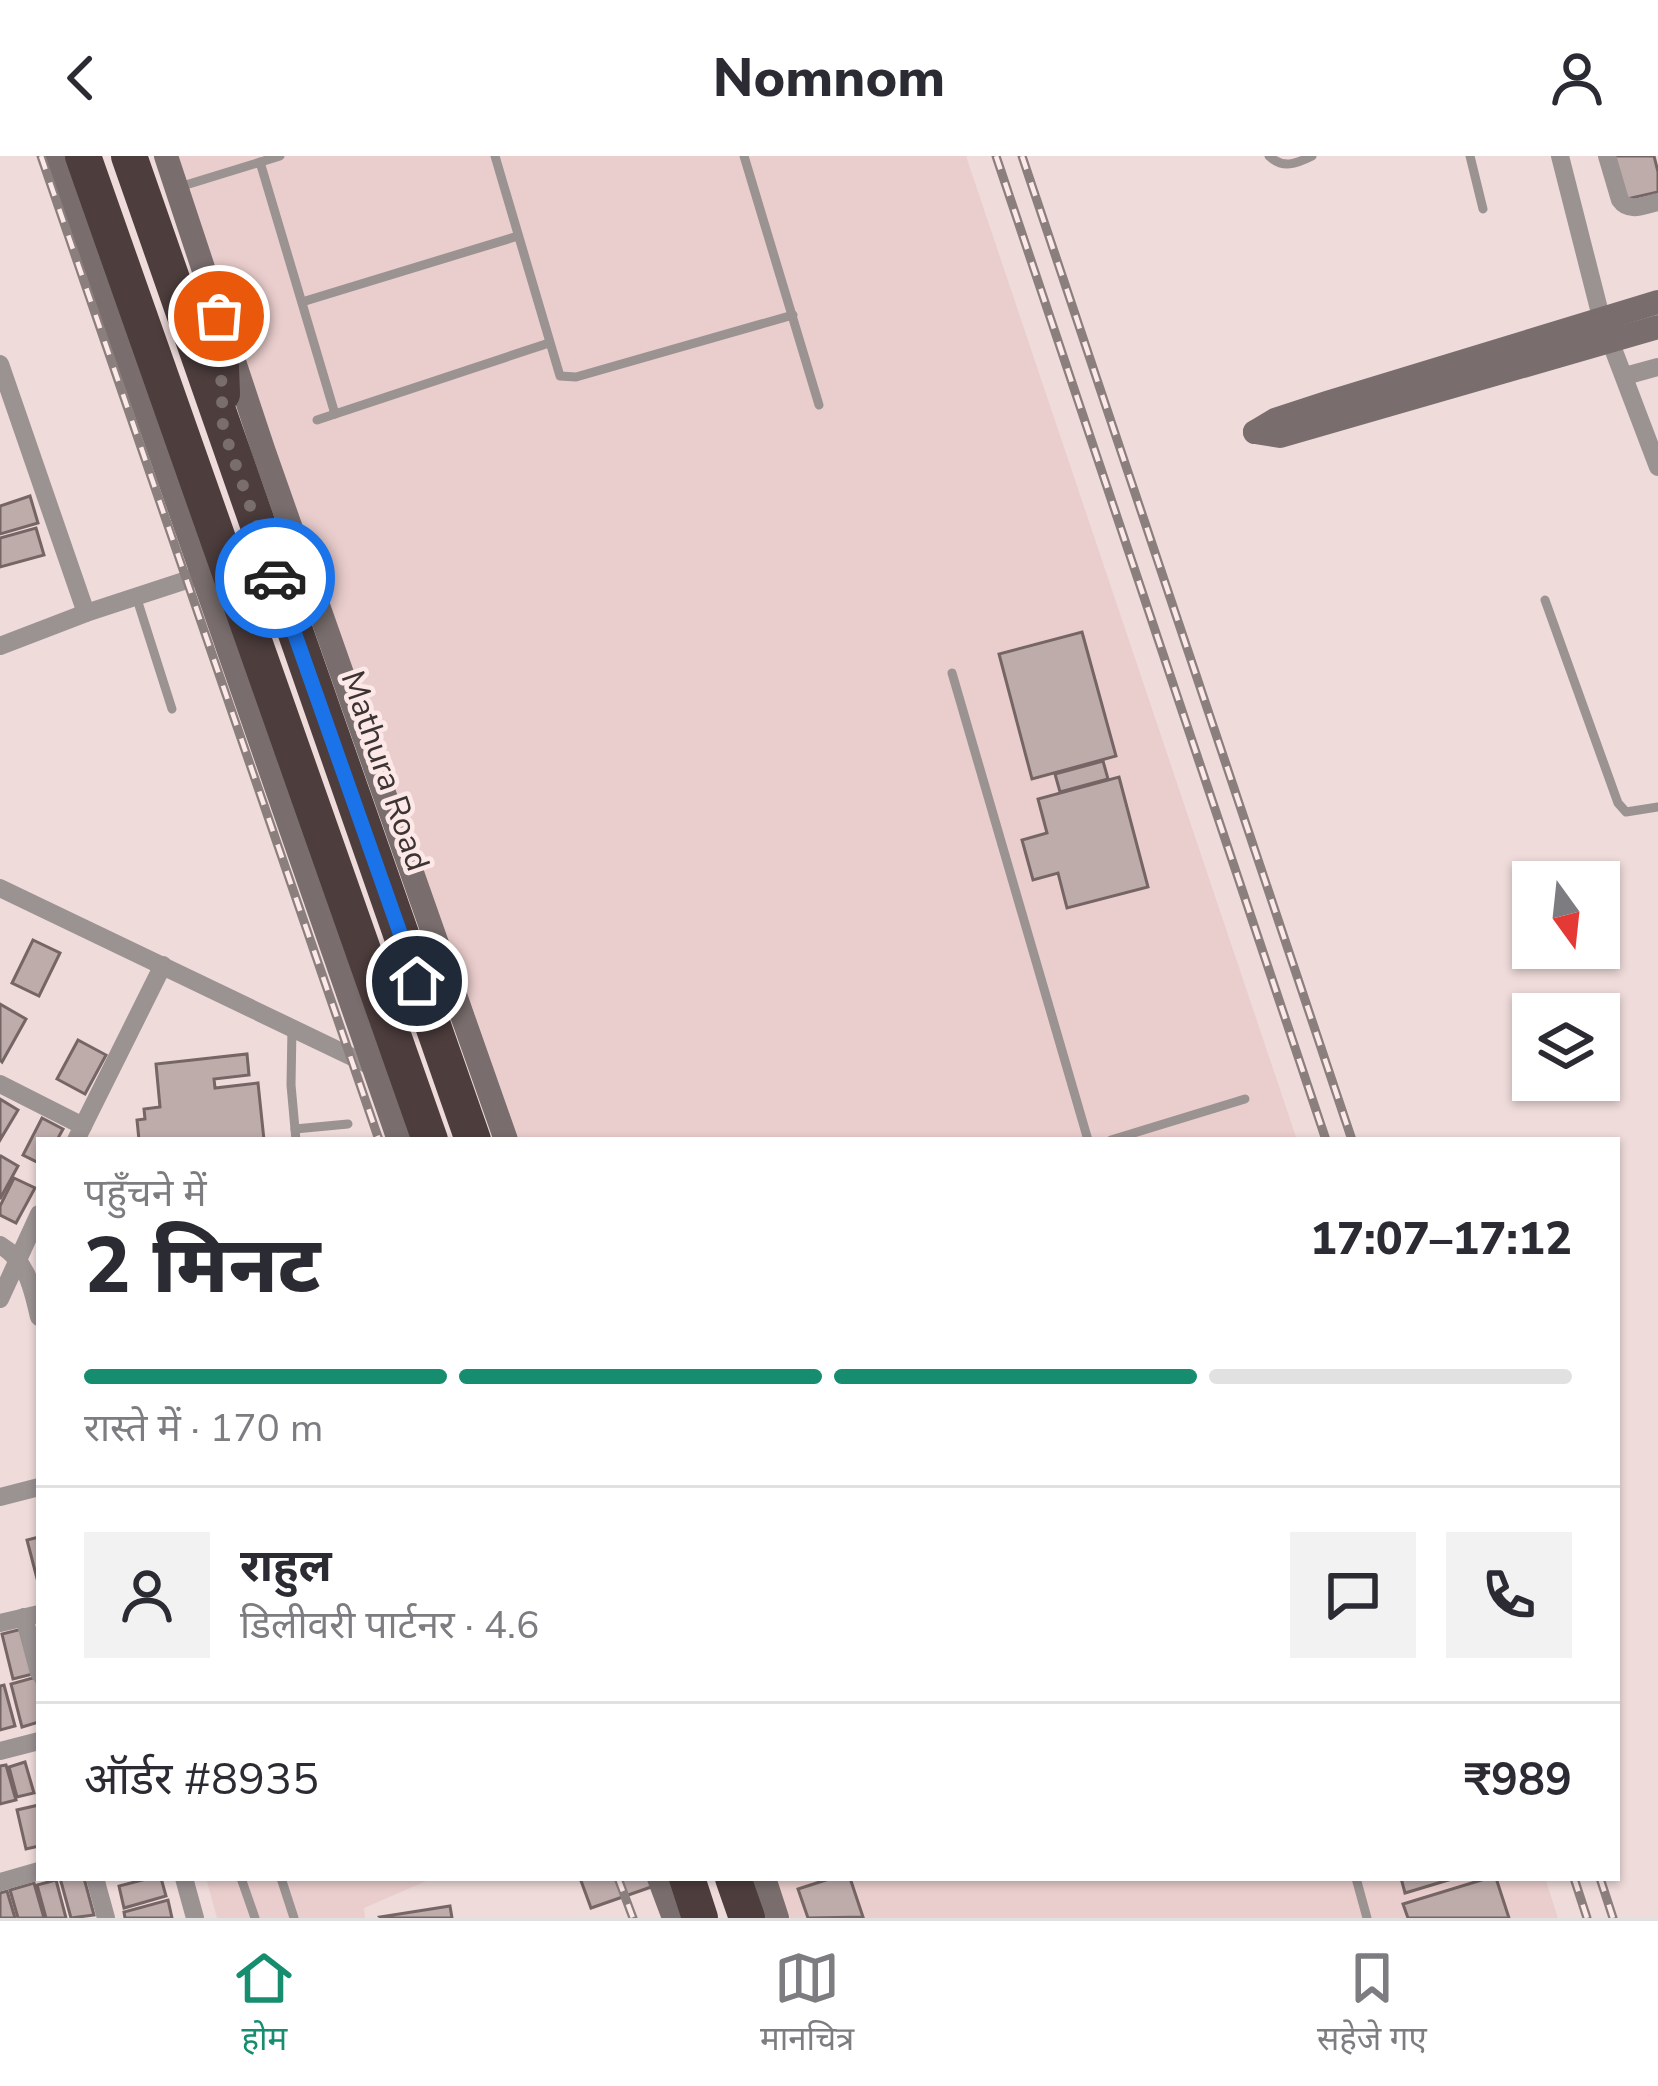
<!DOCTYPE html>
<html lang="hi">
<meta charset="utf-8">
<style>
:root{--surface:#fff;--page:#f2f2f3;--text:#2b2b33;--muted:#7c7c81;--line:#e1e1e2;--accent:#168d6f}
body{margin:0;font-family:"Nunito Sans","Noto Sans Devanagari",sans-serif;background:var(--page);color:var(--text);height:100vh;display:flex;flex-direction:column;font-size:45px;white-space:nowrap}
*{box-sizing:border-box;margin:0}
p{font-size:39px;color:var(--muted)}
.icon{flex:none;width:66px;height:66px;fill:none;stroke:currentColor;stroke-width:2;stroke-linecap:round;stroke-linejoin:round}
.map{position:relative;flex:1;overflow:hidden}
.sheet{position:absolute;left:36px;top:981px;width:1584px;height:744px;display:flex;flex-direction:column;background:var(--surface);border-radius:0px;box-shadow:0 3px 9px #0004}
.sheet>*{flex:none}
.needle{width:78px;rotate:165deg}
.tools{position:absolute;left:1512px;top:705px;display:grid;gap:24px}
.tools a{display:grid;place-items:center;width:108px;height:108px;border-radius:0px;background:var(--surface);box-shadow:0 3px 9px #0004;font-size:60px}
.pin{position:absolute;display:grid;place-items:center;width:102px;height:102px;color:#fff;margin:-51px;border:6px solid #fff;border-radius:50%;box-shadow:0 3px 12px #0007}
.courier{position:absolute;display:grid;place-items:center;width:120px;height:120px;margin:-60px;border:9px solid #1a73e8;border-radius:50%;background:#fff;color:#222;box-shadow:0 3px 15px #0007}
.overview em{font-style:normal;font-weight:800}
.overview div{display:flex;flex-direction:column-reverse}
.overview{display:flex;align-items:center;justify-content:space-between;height:204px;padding:0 48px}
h1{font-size:78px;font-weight:800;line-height:90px}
.bar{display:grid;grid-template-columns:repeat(4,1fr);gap:18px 12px;align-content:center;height:144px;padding:0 48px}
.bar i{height:15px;border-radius:9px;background:var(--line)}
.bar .current{background:var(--accent)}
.bar p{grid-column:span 4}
.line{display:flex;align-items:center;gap:30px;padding:0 48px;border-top:3px solid var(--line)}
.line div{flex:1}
.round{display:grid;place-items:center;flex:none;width:126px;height:126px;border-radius:0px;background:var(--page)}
header{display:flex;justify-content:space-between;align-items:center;height:156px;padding:0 48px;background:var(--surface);font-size:54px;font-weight:800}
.menu{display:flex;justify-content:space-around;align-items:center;height:168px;border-top:3px solid var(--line);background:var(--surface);font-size:33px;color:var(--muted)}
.menu a{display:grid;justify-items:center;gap:6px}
.menu .current{color:var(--accent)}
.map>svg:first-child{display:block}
.built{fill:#eacecd}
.building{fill:#beacab;stroke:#756564;stroke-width:3}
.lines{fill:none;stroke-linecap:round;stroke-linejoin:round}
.lane{stroke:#9b9292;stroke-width:9}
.street{stroke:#9b9292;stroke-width:18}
.secondary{stroke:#796d6d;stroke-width:24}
.highway{stroke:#4d3d3d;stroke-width:36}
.rail-casing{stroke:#8b7f7e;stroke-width:9}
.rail{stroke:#fce8e7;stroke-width:4.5;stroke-dasharray:14;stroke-linecap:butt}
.done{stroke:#7a6e6d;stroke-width:12;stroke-dasharray:0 21.6}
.route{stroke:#1a73e8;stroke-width:15}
.labels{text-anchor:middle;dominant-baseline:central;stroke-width:9;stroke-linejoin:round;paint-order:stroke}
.street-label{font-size:33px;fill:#3b3433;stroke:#fce8e7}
</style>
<header><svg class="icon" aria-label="back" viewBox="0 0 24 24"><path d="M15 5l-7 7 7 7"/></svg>Nomnom<svg class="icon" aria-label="person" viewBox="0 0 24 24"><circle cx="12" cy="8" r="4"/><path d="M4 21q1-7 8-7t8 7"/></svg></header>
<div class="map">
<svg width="1658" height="1762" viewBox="0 0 1658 1762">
<rect width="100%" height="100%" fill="#eedbda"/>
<g class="built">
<path d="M160 0H966L1297 984H501Z"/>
<path d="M206 1722H433L364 1752 365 1762H217Z"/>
<path d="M758 1722H1545L1558 1762H772Z"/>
</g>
<g class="building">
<path d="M1612 0H1654L1658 16V36L1623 44Z"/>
<path d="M30 340 38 367 0 378V350Z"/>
<path d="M36 372 44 399 0 411V382Z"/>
<path d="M1082 476 1116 600 1032 623 999 498Z"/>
<path d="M1103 605 1108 623 1060 636 1055 618Z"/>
<path d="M1119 621 1148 731 1067 752 1058 717 1033 724 1022 684 1047 677 1038 643Z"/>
<path d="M33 784 60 797 39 840 12 827Z"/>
<path d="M0 848 26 863 2 906 0 904Z"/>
<path d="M78 884 106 899 85 938 57 923Z"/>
<path d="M247 898 249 919 214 923 215 932 258 927 264 984H139L137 964 145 963 144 953 160 951 156 908Z"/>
<path d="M0 943 18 954 0 984Z"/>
<path d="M42 962 63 973 57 984H39V1007L23 999Z"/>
<path d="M1 1000 18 1010 0 1043V1001Z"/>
<path d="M14 1022 35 1032 16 1067 0 1059V1050Z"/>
<path d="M39 1381V1430L27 1384Z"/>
<path d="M26 1472 37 1517 13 1523 2 1478Z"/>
<path d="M36 1521 39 1534V1566L22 1571 11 1528Z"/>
<path d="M4 1529 15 1570 0 1574V1530Z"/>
<path d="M25 1606 34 1637 17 1641 9 1611Z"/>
<path d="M6 1609 16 1644 0 1648V1610Z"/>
<path d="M39 1649V1690L26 1693 17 1654Z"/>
<path d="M60 1722H84L94 1759 71 1762Z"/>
<path d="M150 1722H161L166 1740 124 1752 119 1730Z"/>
<path d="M580 1722H651L654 1730 591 1752Z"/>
<path d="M832 1722H850L863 1761 808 1762 798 1733Z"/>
<path d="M1401 1722H1455L1405 1737Z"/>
<path d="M1488 1722H1496L1509 1762H1408L1403 1748Z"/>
<path d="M56 1724 66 1762H46L37 1729Z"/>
<path d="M34 1727 44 1762H18L10 1734Z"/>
<path d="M7 1735 15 1762H0V1737Z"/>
<path d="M168 1744 172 1762H125L124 1756Z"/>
<path d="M450 1750 452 1762H381L380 1761Z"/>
</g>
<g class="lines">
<g class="lane">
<path d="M495 0 560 220 576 221 793 159"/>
<path d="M744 0 819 249"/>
<path d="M1269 0C1283 13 1296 8 1312 0"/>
<path d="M1470 0 1483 53"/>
<path d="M260 6 335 258"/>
<path d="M176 32 280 0"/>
<path d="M302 146 518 80"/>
<path d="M317 264 549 187"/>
<path d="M136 440 172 553"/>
<path d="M1545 444 1618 647 1626 656 1658 651"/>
<path d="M952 517 1088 984"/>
<path d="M292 871 291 929 296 984"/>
<path d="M295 973 348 968"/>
<path d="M1111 984 1245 943"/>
<path d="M241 1722 255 1762"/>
<path d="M281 1722 294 1762"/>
<path d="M1356 1722 1367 1762"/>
</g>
<g class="street">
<path d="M1560 0 1601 161 1658 311"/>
<path d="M1607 0 1620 44C1629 57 1645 49 1658 46"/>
<path d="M0 208 86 457"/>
<path d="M1625 220 1658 211"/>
<path d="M0 490 86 457 202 419"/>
<path d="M0 732 373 911"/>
<path d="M0 928 83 970"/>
<path d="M76 984 163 809"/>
<path d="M0 1089C27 1105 32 1131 39 1161"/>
<path d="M0 1143 39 1058"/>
<path d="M0 1341 39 1331"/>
<path d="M24 1461 39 1517"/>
<path d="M0 1467 39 1458"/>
<path d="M0 1595 39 1585"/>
<path d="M95 1722 106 1762"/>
<path d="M184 1722 195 1762"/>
<path d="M0 1726 39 1715"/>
</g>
<g class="secondary">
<path d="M57 0 399 984"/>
<path d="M166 0 263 293 506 984"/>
<path d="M1255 276 1275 264 1327 247 1658 146"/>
<path d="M1255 276 1280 280 1658 171"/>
<path d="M659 1722 674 1762"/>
<path d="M764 1722 777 1762"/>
</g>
<g class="highway">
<path d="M83 0 430 984"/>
<path d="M129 0 473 984"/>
<path d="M219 160 222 238"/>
<path d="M687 1722 700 1762"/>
<path d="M733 1722 747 1762"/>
</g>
<defs>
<g id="rail">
<path d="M41 0 379 984"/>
<path d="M996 0 1326 984"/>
<path d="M1022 0 1352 984"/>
<path d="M618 1722 633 1762"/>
<path d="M1574 1722 1587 1762"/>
<path d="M1600 1722 1613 1762"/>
</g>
</defs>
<use href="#rail" class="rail-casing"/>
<use href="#rail" class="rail"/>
</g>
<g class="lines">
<path class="done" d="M219 160 223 272 275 422"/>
<path class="route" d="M275 422 417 825"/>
</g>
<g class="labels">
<g class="street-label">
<text transform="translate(385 615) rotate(71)">Mathura Road</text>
</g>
</g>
</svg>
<div class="tools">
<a><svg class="needle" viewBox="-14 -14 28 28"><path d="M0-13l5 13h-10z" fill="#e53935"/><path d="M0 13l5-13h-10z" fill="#7c7c81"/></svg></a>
<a><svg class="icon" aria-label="layers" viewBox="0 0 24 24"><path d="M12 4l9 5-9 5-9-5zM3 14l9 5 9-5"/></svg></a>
</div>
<div class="pin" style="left:219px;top:160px;background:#ea580c"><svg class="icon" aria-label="bag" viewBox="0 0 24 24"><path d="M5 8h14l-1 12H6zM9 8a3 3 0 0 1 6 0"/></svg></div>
<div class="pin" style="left:417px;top:825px;background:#1f2937"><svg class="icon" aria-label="home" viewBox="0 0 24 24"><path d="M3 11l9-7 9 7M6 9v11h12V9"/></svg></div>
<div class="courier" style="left:275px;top:422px"><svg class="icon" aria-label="car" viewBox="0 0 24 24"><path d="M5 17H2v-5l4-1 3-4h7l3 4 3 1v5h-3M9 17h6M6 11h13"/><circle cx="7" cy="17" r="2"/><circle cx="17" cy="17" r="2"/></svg></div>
<section class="sheet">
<div class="overview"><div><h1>2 मिनट</h1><p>पहुँचने में</p></div><em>17:07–17:12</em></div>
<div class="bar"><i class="current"></i><i class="current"></i><i class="current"></i><i></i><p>रास्ते में · 170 m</p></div>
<div class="line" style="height:216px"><a class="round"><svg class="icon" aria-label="person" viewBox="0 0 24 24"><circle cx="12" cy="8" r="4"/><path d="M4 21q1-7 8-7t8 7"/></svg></a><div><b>राहुल</b><p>डिलीवरी पार्टनर · 4.6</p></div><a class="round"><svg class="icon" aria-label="chat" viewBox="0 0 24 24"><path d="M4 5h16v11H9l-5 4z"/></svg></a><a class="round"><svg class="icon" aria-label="phone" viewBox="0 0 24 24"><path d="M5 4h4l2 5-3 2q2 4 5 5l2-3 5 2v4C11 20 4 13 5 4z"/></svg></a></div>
<div class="line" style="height:156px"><div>ऑर्डर #8935</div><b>₹989</b></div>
</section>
</div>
<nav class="menu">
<a class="current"><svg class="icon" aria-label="home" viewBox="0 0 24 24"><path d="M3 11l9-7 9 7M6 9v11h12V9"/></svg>होम</a>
<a><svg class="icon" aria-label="map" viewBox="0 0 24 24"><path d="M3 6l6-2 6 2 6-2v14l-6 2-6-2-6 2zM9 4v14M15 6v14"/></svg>मानचित्र</a>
<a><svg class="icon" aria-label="saved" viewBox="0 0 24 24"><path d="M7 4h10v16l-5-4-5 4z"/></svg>सहेजे गए</a>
</nav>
